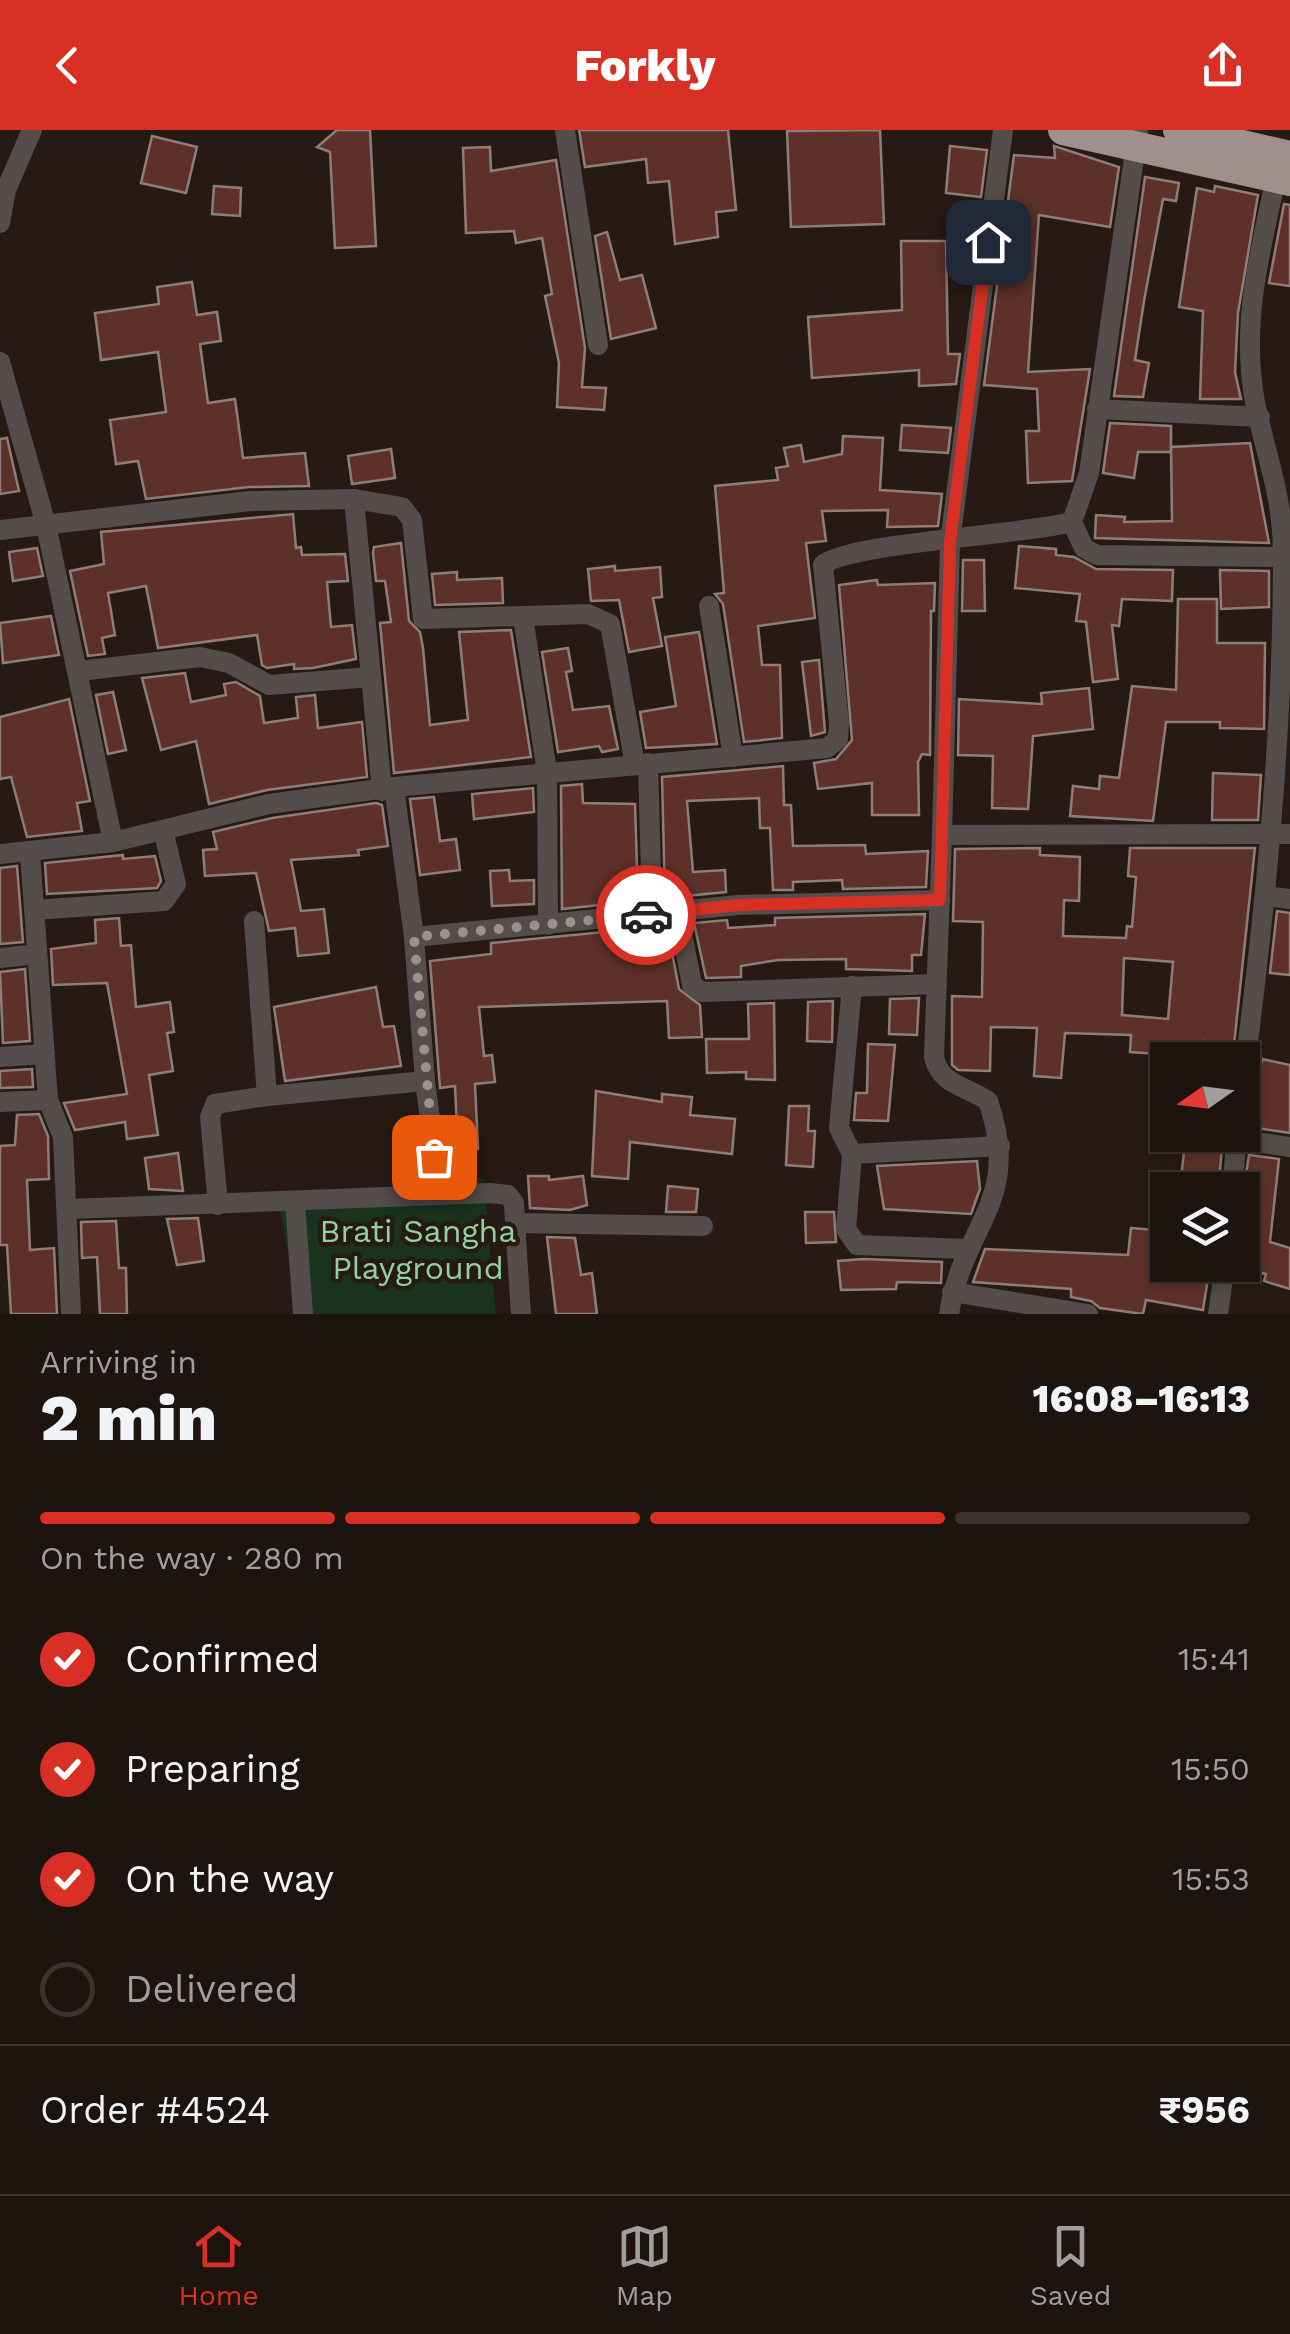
<!DOCTYPE html>
<meta charset="utf-8">
<style>
:root{--surface:#1d1410;--page:#2a211e;--text:#f1f3f6;--muted:#a09e9f;--line:#3b3330;--accent:#d93025}
body{margin:0;font-family:"Work Sans",sans-serif;background:var(--page);color:var(--text);height:100vh;display:flex;flex-direction:column;font-size:38px;white-space:nowrap}
*{box-sizing:border-box;margin:0}
p{font-size:32px;color:var(--muted)}
.icon{flex:none;width:55px;height:55px;fill:none;stroke:currentColor;stroke-width:2;stroke-linecap:round;stroke-linejoin:round}
.map{position:relative;height:1184px;overflow:hidden}
.drawer{display:flex;flex-direction:column;background:var(--surface);flex:1}
.drawer>*{flex:none}
.needle{width:65px;rotate:256deg}
.controls{position:absolute;left:1150px;top:912px;display:grid;gap:20px}
.controls a{display:grid;place-items:center;width:110px;height:110px;border-radius:0px;background:var(--surface);box-shadow:0 5px 15px #0003,0 0 0 2px var(--line);font-size:50px}
.pin{position:absolute;display:grid;place-items:center;width:85px;height:85px;color:#fff;margin:-42px;border-radius:20px;box-shadow:0 5px 15px #0006}
.courier{position:absolute;display:grid;place-items:center;width:100px;height:100px;margin:-50px;border:8px solid #d93025;border-radius:50%;background:#fff;color:#222;box-shadow:0 2px 12px #0007}
.head em{font-style:normal;font-weight:800}
.head div{display:flex;flex-direction:column-reverse}
.head{display:flex;align-items:center;justify-content:space-between;height:170px;padding:0 40px}
h1{font-size:65px;font-weight:800;line-height:75px}
.bar{display:grid;grid-template-columns:repeat(4,1fr);gap:15px 10px;align-content:center;height:120px;padding:0 40px}
.bar i{height:12px;border-radius:8px;background:var(--line)}
.bar .selected{background:var(--accent)}
.bar p{grid-column:span 4}
.line{display:flex;align-items:center;gap:25px;padding:0 40px;border-top:2px solid var(--line)}
.line div{flex:1}
ol{padding:0 40px;list-style:none}
li{display:flex;align-items:center;gap:30px;height:110px}
li p{margin-inline-start:auto}
li .icon{padding:10px;border-radius:50%;background:var(--accent);color:#fff;stroke-width:4}
li:last-child{color:var(--muted)}
li i{width:55px;height:55px;border:5px solid var(--line);border-radius:50%}
header{display:flex;justify-content:space-between;align-items:center;height:130px;padding:0 40px;background:var(--accent);color:#fff;font-size:45px;font-weight:800}
.tabs{display:flex;justify-content:space-around;align-items:center;height:140px;border-top:2px solid var(--line);background:var(--surface);font-size:28px;color:var(--muted)}
.tabs a{display:grid;justify-items:center;gap:5px}
.tabs .selected{color:var(--accent)}
.map>svg:first-child{display:block}
.green{fill:#19331f}
.building{fill:#5d3129;stroke:#8e7d79;stroke-width:2.5;fill-rule:evenodd}
.lines{fill:none;stroke-linecap:round;stroke-linejoin:round}
.street{stroke:#544d4c;stroke-width:20}
.highway{stroke:#a08f8c;stroke-width:30}
.done{stroke:#9b918d;stroke-width:10;stroke-dasharray:0 18}
.route{stroke:#d93025;stroke-width:12}
.labels{text-anchor:middle;dominant-baseline:central;stroke-width:9;stroke-linejoin:round;paint-order:stroke}
.park-label{font-size:32px;fill:#91d19e;stroke:#271a15}
</style>
<header><svg class="icon" aria-label="back" viewBox="0 0 24 24"><path d="M15 5l-7 7 7 7"/></svg>Forkly<svg class="icon" aria-label="share" viewBox="0 0 24 24"><path d="M12 15V3M7 8l5-5 5 5M5 13v7h14v-7"/></svg></header>
<div class="map">
<svg width="1290" height="1184" viewBox="0 0 1290 1184">
<rect width="100%" height="100%" fill="#271a15"/>
<path class="green" d="M483 1048 496 1184H299L278 1067Z"/>
<g class="building">
<path d="M337 0H370L376 116 335 118 330 22 317 17Z"/>
<path d="M579 0H728L736 80 716 82 718 107 675 114 669 51 648 53 646 29 585 37Z"/>
<path d="M880 0 884 94 791 97 787 1Z"/>
<path d="M152 6 197 17 186 63 141 53Z"/>
<path d="M950 16 987 20 981 67 946 63Z"/>
<path d="M1054 16 1119 37 1110 97 1039 85 1028 242 1090 239 1072 351 1028 353 1026 301H1039L1037 259 984 255 1014 25 1055 28Z"/>
<path d="M490 17 491 41 556 30 585 218 582 257 606 258 604 280 557 277 559 233 545 166 552 164 542 108 516 113 514 101 466 103 463 18Z"/>
<path d="M1145 47 1179 53 1176 71 1163 69 1144 171 1135 230 1149 233 1143 267 1114 266Z"/>
<path d="M214 56 241 58 240 86 212 84Z"/>
<path d="M1215 56 1258 65 1238 183 1235 242 1241 269H1200L1203 181 1179 177 1197 58 1214 62Z"/>
<path d="M1284 74 1290 75V156L1269 153Z"/>
<path d="M607 102 620 150 642 145 656 198 611 209 595 106Z"/>
<path d="M901 111H946L948 224H960L956 254 919 256V240L812 248 808 187 902 180Z"/>
<path d="M192 152 197 185 217 182 221 211 200 214 208 273 235 269 243 328 305 323 309 356 249 357 146 369 138 331 116 334 110 290 166 282 158 222 101 230 95 183 159 174 157 157Z"/>
<path d="M1110 293 1171 296V322H1138L1134 348 1103 343Z"/>
<path d="M902 295 951 298 948 323 900 320Z"/>
<path d="M843 306 883 308 880 360 942 364 938 396 887 397 888 380 822 381 826 411 806 413 815 488 758 496 762 535H780L782 608 744 612 723 474 715 464 724 463 715 356 778 350 776 338 788 336 784 318 801 315 804 332 842 324Z"/>
<path d="M7 308 19 361 0 364V309Z"/>
<path d="M1250 313 1269 413 1095 408 1096 385 1125 387 1124 392 1172 391 1171 317Z"/>
<path d="M391 319 395 348 352 354 348 326Z"/>
<path d="M293 384 296 418 301 417 302 425 345 424 348 451 327 452 331 497 352 495 356 529 313 538 294 539V534L267 538 262 535 257 505 158 518 146 456 108 463 115 505 102 508 105 524 88 526 70 441 104 434 101 402Z"/>
<path d="M401 413 409 491 420 502 423 518 430 595 468 590 459 502 511 500 531 627 394 643 380 493 391 492 385 451H376L373 423 374 417Z"/>
<path d="M1019 416 1056 419V425L1074 427 1096 439 1173 440 1172 471 1122 469 1119 496 1112 495 1118 549 1093 552 1086 492 1076 491 1080 464 1015 458Z"/>
<path d="M37 418 43 446 13 451 9 422Z"/>
<path d="M963 430H984L985 481H962Z"/>
<path d="M615 436V441L660 437 662 467 653 468 662 516 629 522 619 470 591 471 588 439Z"/>
<path d="M1220 440 1269 441V477L1221 479Z"/>
<path d="M457 442V450L502 448 503 473 435 475 432 444Z"/>
<path d="M877 450 878 455 935 453 934 481H931L930 625 922 624 918 632 919 685H872V653L818 659 814 633 836 629 852 610 839 455Z"/>
<path d="M1178 469H1217V513H1265L1264 599 1220 598V592H1166L1153 691 1070 686 1073 656 1099 659 1100 646 1119 648 1132 556 1176 560Z"/>
<path d="M51 486 59 525 3 533 0 493Z"/>
<path d="M699 502 717 614 646 618 640 582 676 576 665 507Z"/>
<path d="M568 518 572 541 566 542 573 580 609 576 618 619 602 622 599 616 558 622 542 522Z"/>
<path d="M819 530 825 602 811 606 802 532Z"/>
<path d="M185 543 191 572 226 565 224 554 236 552 260 566 264 593 298 588 296 567 315 565 318 598 362 592 367 647 267 660 209 674 196 611 161 620 142 548Z"/>
<path d="M1089 558 1093 599 1033 606 1028 679 992 678 993 626 958 625 959 569 1042 574 1041 563Z"/>
<path d="M113 562 126 620 108 624 96 565Z"/>
<path d="M69 569 90 671 77 673 82 701 27 707 11 647 0 649V587Z"/>
<path d="M783 636 784 675H791L793 716 865 715 866 724 928 721 926 757 843 759 842 750 793 752V760H773L770 698H760L759 668 687 671 693 742 725 740 726 762 665 768 662 647Z"/>
<path d="M1213 643 1261 645 1258 690H1212Z"/>
<path d="M582 654 583 673 635 674 638 771 562 779 561 656Z"/>
<path d="M533 658 534 682 474 689 472 664Z"/>
<path d="M434 667 440 711 456 709 460 740 420 745 410 669Z"/>
<path d="M376 673 382 675 388 716 358 720 359 725 291 730 301 781 324 779 329 823 298 826 295 798 269 801 256 743 205 746 203 720 217 719 213 702 272 688Z"/>
<path d="M1040 718V725L1080 727 1079 771 1064 770 1063 806 1126 808 1127 796 1132 797 1136 747 1128 746 1130 718H1255L1234 915 1205 911 1204 921 1157 918V924L1130 922 1131 905 1065 903 1061 948 1034 946 1037 898 991 897 990 941 958 940 952 935V866L982 867 983 792 953 791 955 719ZM1124 828 1173 832 1168 889 1122 885Z"/>
<path d="M123 725V729L155 726 161 751 157 758 47 764 45 733Z"/>
<path d="M17 736 23 812 0 814V738Z"/>
<path d="M509 740 510 751 534 750V774L492 776 490 741Z"/>
<path d="M1277 781 1290 783V845L1270 843Z"/>
<path d="M925 784 921 825H912V841L846 839V829L778 830 741 836V847L706 848 694 793 727 790 728 798 775 795V788Z"/>
<path d="M119 788 121 816 131 815 136 877 170 872 174 902 167 903 173 941 149 945 158 1005 127 1009 125 992 75 1000 64 973 127 964 107 853 53 855 51 819 96 813 95 790Z"/>
<path d="M667 796 679 859 700 875 702 907 669 908 667 871 479 877 484 926 492 925 495 952 475 954 478 1019 458 1020 455 956 440 958 430 831 491 824V813Z"/>
<path d="M25 839 30 911 3 913 0 842Z"/>
<path d="M376 857 383 897 394 896 401 936 285 951 274 877Z"/>
<path d="M919 868 917 905 889 904 890 869Z"/>
<path d="M833 871 832 912 807 911 808 872Z"/>
<path d="M774 873 775 950 746 949V942L707 943 706 909H749L748 874Z"/>
<path d="M868 914 895 915 888 991 854 990 856 963H867Z"/>
<path d="M1262 929 1290 935V1003L1250 997Z"/>
<path d="M32 939 33 957 0 958V941Z"/>
<path d="M596 961 662 972V964L692 967 690 985 735 989 732 1024 630 1012 628 1049 592 1046Z"/>
<path d="M789 976H809L808 1001H815L813 1037 786 1035Z"/>
<path d="M39 984 48 1006 49 1049 27 1050 30 1120 54 1118 57 1184H11L7 1115H0V1016L15 1015 17 985Z"/>
<path d="M1186 1005H1223L1219 1052 1181 1048Z"/>
<path d="M178 1023 183 1061 149 1059 145 1028Z"/>
<path d="M1249 1025 1279 1029 1270 1112 1290 1118V1159L1264 1151 1266 1144 1242 1139V1069Z"/>
<path d="M977 1031 980 1059 971 1084 884 1079 877 1036Z"/>
<path d="M528 1046H549V1050L583 1046 587 1075 570 1080 530 1078Z"/>
<path d="M668 1056 698 1059 696 1082H666Z"/>
<path d="M805 1082H834L836 1112 806 1113Z"/>
<path d="M198 1088 204 1131 177 1135 167 1089Z"/>
<path d="M116 1091 119 1138H126L127 1184H100L97 1127 82 1128 81 1092Z"/>
<path d="M1131 1098 1168 1101V1135H1210L1203 1180 1146 1170 1143 1184 1100 1178 1091 1171 1071 1167V1159L973 1152 985 1119 1128 1125Z"/>
<path d="M547 1107 575 1108 581 1145 592 1143 597 1184H556Z"/>
<path d="M863 1129 942 1132 941 1153 897 1152 896 1159 841 1160 838 1131Z"/>
</g>
<g class="lines">
<g class="street">
<path d="M565 0 598 215"/>
<path d="M1003 0 950 412 942 705 1290 704"/>
<path d="M0 93 6 60 32 0"/>
<path d="M0 232 46 395 113 712"/>
<path d="M1097 279 1260 287"/>
<path d="M354 369 382 661"/>
<path d="M1072 392 1084 418 1097 425 1283 427"/>
<path d="M0 400 250 371 354 369 402 377 412 390 423 489 588 484 610 494 635 635"/>
<path d="M709 476 733 627"/>
<path d="M523 487 547 642 548 795"/>
<path d="M79 541 200 527 229 533 269 555 370 547"/>
<path d="M648 633 652 784"/>
<path d="M942 705 934 927C940 955 966 956 988 971 1023 1071 963 1094 949 1184"/>
<path d="M30 723 48 970 63 1007 71 1184"/>
<path d="M0 724 113 712 269 674 394 657 827 618 838 609 839 593 823 435C847 413 1024 405 1072 392L1089 343 1138 0"/>
<path d="M1266 766 1290 769"/>
<path d="M34 780 164 771 176 754 163 700"/>
<path d="M678 782 692 855 702 862 937 854"/>
<path d="M254 791 267 966 425 951 414 807 394 657"/>
<path d="M414 807 738 775 940 770"/>
<path d="M0 828 37 824"/>
<path d="M852 856 839 998 852 1024 1000 1016"/>
<path d="M0 927 45 924"/>
<path d="M425 951 440 1065"/>
<path d="M1242 959C1265 783 1283 606 1283 428 1283 363 1267 332 1255 272 1240 193 1261 117 1278 39"/>
<path d="M0 972 48 970"/>
<path d="M1236 1009 1290 1017"/>
<path d="M852 1024 846 1099 857 1115 967 1119"/>
<path d="M1232 1060 1237 1005"/>
<path d="M295 1072 303 1184"/>
<path d="M218 1075 210 987 215 974 267 966"/>
<path d="M69 1079 490 1063 508 1065 514 1073 515 1093"/>
<path d="M952 1162 1088 1184"/>
<path d="M521 1184 515 1093 703 1096"/>
<path d="M1218 1184 1225 1135"/>
</g>
<g class="highway">
<path d="M1063 0 1290 51"/>
<path d="M1178 0 1290 26"/>
</g>
</g>
<g class="lines">
<path class="done" d="M434 1027 414 807 646 785"/>
<path class="route" d="M646 785 738 775 940 770 950 412 988 112"/>
</g>
<g class="labels">
<g class="park-label">
<text x="418" y="1101">Brati Sangha<tspan x="418" dy="37">Playground</tspan></text>
</g>
</g>
</svg>
<div class="controls">
<a><svg class="needle" viewBox="-14 -14 28 28"><path d="M0-13l5 13h-10z" fill="#e53935"/><path d="M0 13l5-13h-10z" fill="#a09e9f"/></svg></a>
<a><svg class="icon" aria-label="layers" viewBox="0 0 24 24"><path d="M12 4l9 5-9 5-9-5zM3 14l9 5 9-5"/></svg></a>
</div>
<div class="pin" style="left:434px;top:1027px;background:#ea580c"><svg class="icon" aria-label="bag" viewBox="0 0 24 24"><path d="M5 8h14l-1 12H6zM9 8a3 3 0 0 1 6 0"/></svg></div>
<div class="pin" style="left:988px;top:112px;background:#1f2937"><svg class="icon" aria-label="home" viewBox="0 0 24 24"><path d="M3 11l9-7 9 7M6 9v11h12V9"/></svg></div>
<div class="courier" style="left:646px;top:785px"><svg class="icon" aria-label="car" viewBox="0 0 24 24"><path d="M5 17H2v-5l4-1 3-4h7l3 4 3 1v5h-3M9 17h6M6 11h13"/><circle cx="7" cy="17" r="2"/><circle cx="17" cy="17" r="2"/></svg></div>
</div>
<section class="drawer">
<div class="head"><div><h1>2 min</h1><p>Arriving in</p></div><em>16:08–16:13</em></div>
<div class="bar"><i class="selected"></i><i class="selected"></i><i class="selected"></i><i></i><p>On the way · 280 m</p></div>
<ol>
<li><svg class="icon" aria-label="check" viewBox="0 0 24 24"><path d="M5 12l5 5 9-10"/></svg>Confirmed<p>15:41</p></li>
<li><svg class="icon" aria-label="check" viewBox="0 0 24 24"><path d="M5 12l5 5 9-10"/></svg>Preparing<p>15:50</p></li>
<li><svg class="icon" aria-label="check" viewBox="0 0 24 24"><path d="M5 12l5 5 9-10"/></svg>On the way<p>15:53</p></li>
<li><i></i>Delivered</li>
</ol>
<div class="line" style="height:130px"><div>Order #4524</div><b>₹956</b></div>
</section>
<nav class="tabs">
<a class="selected"><svg class="icon" aria-label="home" viewBox="0 0 24 24"><path d="M3 11l9-7 9 7M6 9v11h12V9"/></svg>Home</a>
<a><svg class="icon" aria-label="map" viewBox="0 0 24 24"><path d="M3 6l6-2 6 2 6-2v14l-6 2-6-2-6 2zM9 4v14M15 6v14"/></svg>Map</a>
<a><svg class="icon" aria-label="saved" viewBox="0 0 24 24"><path d="M7 4h10v16l-5-4-5 4z"/></svg>Saved</a>
</nav>
